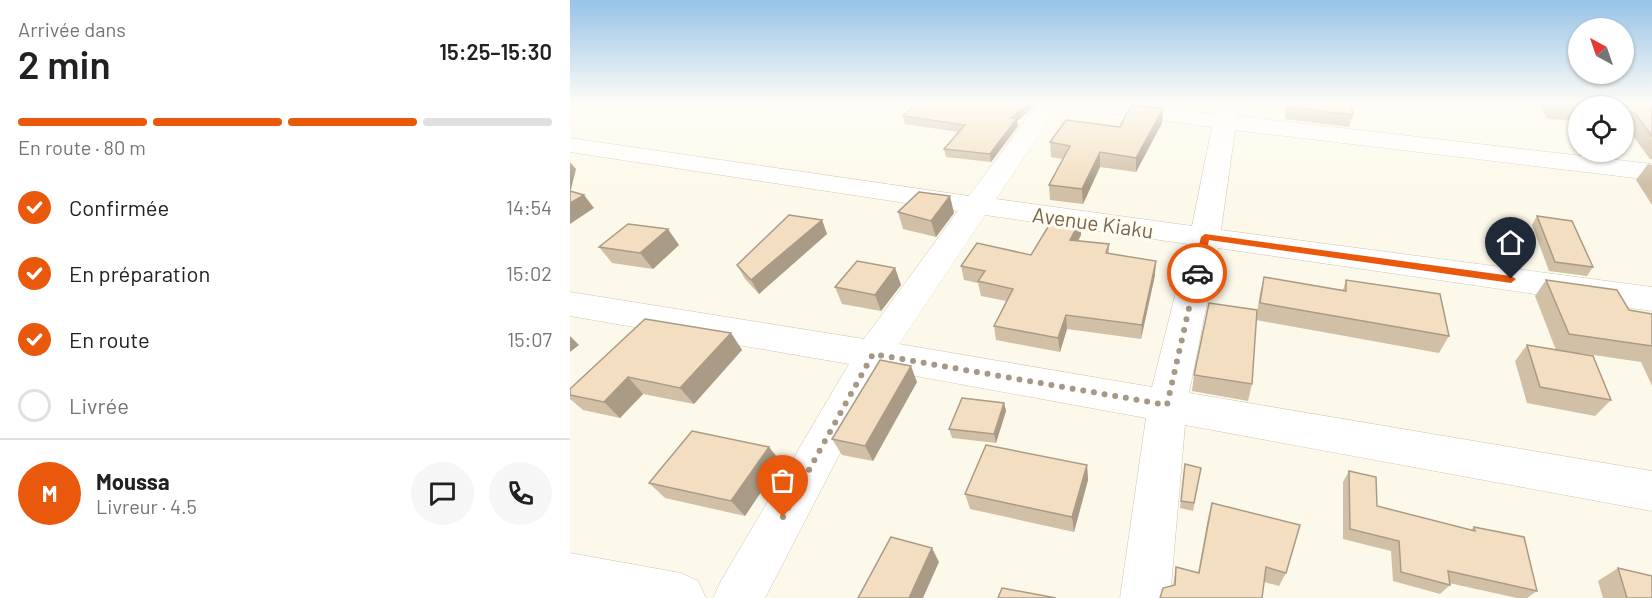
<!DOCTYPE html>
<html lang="fr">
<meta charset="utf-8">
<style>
:root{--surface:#fff;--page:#f6f6f6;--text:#202124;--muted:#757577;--line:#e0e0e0;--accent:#ea580c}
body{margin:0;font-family:Barlow,sans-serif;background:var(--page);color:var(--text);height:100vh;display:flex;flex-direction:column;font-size:22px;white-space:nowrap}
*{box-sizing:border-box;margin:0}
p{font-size:20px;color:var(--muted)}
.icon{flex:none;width:33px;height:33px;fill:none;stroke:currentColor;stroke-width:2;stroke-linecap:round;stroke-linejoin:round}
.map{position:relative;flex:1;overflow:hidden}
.details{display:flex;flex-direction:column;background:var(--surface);width:570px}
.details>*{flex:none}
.needle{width:39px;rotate:320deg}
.buttons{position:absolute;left:998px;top:18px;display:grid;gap:12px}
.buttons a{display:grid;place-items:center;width:66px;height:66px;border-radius:50%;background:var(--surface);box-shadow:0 2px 4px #0004;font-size:30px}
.pin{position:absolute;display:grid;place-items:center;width:51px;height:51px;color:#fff;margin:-62px -26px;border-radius:50% 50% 50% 0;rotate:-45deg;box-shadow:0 0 6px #0007}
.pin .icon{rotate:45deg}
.courier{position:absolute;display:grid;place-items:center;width:60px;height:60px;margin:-30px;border:4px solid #ea580c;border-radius:50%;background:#fff;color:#222;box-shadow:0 2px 8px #0007}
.overview em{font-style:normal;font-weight:600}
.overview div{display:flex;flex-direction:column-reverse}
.overview{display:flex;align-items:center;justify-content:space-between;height:102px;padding:0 18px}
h1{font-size:39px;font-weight:600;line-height:45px}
.bar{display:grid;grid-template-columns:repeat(4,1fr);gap:9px 6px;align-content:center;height:72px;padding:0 18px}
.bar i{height:8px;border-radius:4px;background:var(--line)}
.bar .on{background:var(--accent)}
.bar p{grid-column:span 4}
.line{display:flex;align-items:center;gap:15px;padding:0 18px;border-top:2px solid var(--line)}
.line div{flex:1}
.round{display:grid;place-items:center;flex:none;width:63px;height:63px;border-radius:32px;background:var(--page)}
ol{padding:0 18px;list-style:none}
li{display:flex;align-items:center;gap:18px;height:66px}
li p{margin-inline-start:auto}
li .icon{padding:6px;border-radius:50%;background:var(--accent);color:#fff;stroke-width:4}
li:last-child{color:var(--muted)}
li i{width:33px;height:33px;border:3px solid var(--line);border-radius:50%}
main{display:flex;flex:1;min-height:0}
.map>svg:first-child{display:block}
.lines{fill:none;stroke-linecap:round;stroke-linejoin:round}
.minor-casing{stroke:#d0c3af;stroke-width:1}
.minor{fill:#fff;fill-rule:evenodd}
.wall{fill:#d1bfa6}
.shaded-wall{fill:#aa9b87}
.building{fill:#f3dec1;stroke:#aa9b87;stroke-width:1.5}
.route{fill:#ea580c}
.done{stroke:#a79883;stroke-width:6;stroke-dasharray:0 10.8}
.labels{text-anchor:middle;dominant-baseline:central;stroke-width:6;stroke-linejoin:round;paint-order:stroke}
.street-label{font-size:21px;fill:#79644c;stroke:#fffcf1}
</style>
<main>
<section class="details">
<div class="overview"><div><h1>2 min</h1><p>Arrivée dans</p></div><em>15:25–15:30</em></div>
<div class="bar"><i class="on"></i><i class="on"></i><i class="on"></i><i></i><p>En route · 80 m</p></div>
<ol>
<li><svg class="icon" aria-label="check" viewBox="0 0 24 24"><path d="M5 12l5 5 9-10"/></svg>Confirmée<p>14:54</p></li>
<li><svg class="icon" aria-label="check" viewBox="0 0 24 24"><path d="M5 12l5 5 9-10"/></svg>En préparation<p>15:02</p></li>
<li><svg class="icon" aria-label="check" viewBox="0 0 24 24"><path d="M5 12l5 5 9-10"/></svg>En route<p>15:07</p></li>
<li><i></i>Livrée</li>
</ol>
<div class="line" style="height:108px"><b class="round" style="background:var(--accent);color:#fff">M</b><div><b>Moussa</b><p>Livreur · 4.5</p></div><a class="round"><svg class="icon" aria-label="chat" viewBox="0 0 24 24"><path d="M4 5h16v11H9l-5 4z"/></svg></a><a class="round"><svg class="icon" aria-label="phone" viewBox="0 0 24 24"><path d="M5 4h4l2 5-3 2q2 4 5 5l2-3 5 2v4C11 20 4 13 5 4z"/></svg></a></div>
</section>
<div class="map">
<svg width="1082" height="598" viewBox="0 0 1082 598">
<rect width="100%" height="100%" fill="#fdf9ea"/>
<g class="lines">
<defs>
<g id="minor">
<path d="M468 103H552L645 114 647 103H669L667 116 1082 164V180L665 130 651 230 1082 287V311L648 248 619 393 1082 471V511L615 425 600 598H550L576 418 313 370 195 598H143L151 581 279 364 0 316V292L294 339 388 211 0 152V138L399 196ZM488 107 642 127 622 226 426 199ZM415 215 618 244 582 387 329 344Z"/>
<path d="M0 553 111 573 128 581 136 598H0Z"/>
</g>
</defs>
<use href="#minor" class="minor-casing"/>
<use href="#minor" class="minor"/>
</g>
<g class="wall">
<path d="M347 103H465L458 112 447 121 448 126 421 162 376 157 374 149 389 132 335 124 333 116Z"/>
<path d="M570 103H602L600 106Z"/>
<path d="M716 103H781L783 115 779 127 715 119Z"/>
<path d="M967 103H1082V159H1080L1055 125H1053V106H1008V121L978 119Z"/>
<path d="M593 109 592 123 566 172 530 167 513 204 480 200 479 185 493 159 481 157 480 142 550 127Z"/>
<path d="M1078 164 1082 165V205L1066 180Z"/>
<path d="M328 212 384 213 366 237 333 229Z"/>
<path d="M967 216 1023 267 1017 276 979 271 962 225Z"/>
<path d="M252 220 257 234 189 294 175 279 167 265Z"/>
<path d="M510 221 511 235 508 241 539 244V253L585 275 571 339 497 329 490 352 426 340 424 326 436 301 411 296 408 283 394 280 391 266 461 255Z"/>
<path d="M109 245 83 269 42 263 29 247Z"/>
<path d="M325 268 331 285 311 311 272 304 265 287Z"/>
<path d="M694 277 773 290 776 280 879 336 869 353 686 320 690 293Z"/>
<path d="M976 280 1059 310 1082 314V386L1071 362 1010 353 1041 400 1025 416 957 403 945 361 957 345 986 350 965 296Z"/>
<path d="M161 333 172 350 124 404 73 394 50 418 13 410 0 399V389Z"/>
<path d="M624 375 682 384 678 401 622 391Z"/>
<path d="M347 382 303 461 272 455 262 439Z"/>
<path d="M434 403 436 411 426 443 382 438 379 429Z"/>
<path d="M211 462 175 516 95 498 79 483Z"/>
<path d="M615 464 631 468 623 511 610 508Z"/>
<path d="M517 465 518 480 504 532 400 509 395 494Z"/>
<path d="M779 471 807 506 901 530 904 527 967 591 957 598H947L879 583 880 585 870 594 823 581 821 551 773 539V482Z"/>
<path d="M642 503 716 573 709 586 694 582 603 586 606 567 628 573 638 518Z"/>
<path d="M1048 568 1082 598H1033L1028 581Z"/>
</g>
<g class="shaded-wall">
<path d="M459 103H465L458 112 447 121 448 126 421 162 420 154 441 118Z"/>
<path d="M593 109 592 123 566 172V158Z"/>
<path d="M530 152V167L513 204 512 189Z"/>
<path d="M0 162 6 169 0 193Z"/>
<path d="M14 195 24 208 0 224V203Z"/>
<path d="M380 196 384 213 366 237 361 221Z"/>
<path d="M252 220 257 234 189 294 181 280Z"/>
<path d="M510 221 511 235 501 254 500 240Z"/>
<path d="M98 229 109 245 83 269 70 253Z"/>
<path d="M586 261 585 275 571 339 572 325Z"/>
<path d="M325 268 331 285 311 311 305 295Z"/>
<path d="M496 315 497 329 490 352 488 338Z"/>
<path d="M161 333 172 350 124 404 110 388Z"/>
<path d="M0 336 9 345 0 352Z"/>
<path d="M341 366 347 382 303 461 295 446Z"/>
<path d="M58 377 73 394 50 418 34 402Z"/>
<path d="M434 403 436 411 426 443 424 434Z"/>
<path d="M199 447 211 462 175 516 161 501Z"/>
<path d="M517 465 518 480 504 532 502 517Z"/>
<path d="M362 548 369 562 353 598H339Z"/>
</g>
<g class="building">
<path d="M347 103H459L441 118H447L420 154 374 149 395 125 333 116Z"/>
<path d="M718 103H781L783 115 718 107Z"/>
<path d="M983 103H1082V136L1064 112 1053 111V106H1008V108L985 106Z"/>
<path d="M561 105 593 109 566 158 530 152 512 189 479 185 500 146 480 142 496 120 550 127Z"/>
<path d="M0 191 14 195 0 203Z"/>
<path d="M349 192 380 196 361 221 328 212Z"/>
<path d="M219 215 252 220 181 280 167 265Z"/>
<path d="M967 216 1002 221 1023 267 985 262Z"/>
<path d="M484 217 510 221 500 240 539 244 536 253 586 261 572 325 496 315 488 338 424 326 443 289 408 281 415 271 391 266 407 243 461 255Z"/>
<path d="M58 224 98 229 70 253 29 247Z"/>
<path d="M287 261 325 268 305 295 265 287Z"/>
<path d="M694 277 776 291V280L870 294 879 336 690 303Z"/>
<path d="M976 280 1047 290 1059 310 1082 314V346L999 334Z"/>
<path d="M639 303 687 310 682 384 624 375Z"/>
<path d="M75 319 161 333 110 388 58 377 34 402 0 395V389Z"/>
<path d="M957 345 1023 356 1041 400 970 387Z"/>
<path d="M310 360 341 366 295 446 262 439Z"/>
<path d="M392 398 434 403 424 434 379 429Z"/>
<path d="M122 431 199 447 161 501 79 483Z"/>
<path d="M416 445 517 465 502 517 395 494Z"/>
<path d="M615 464 631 468 624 503 611 501Z"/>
<path d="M779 471 806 477 807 506 905 531 904 527 954 537 967 591 878 571 880 585 831 572 829 541 780 529Z"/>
<path d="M642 503 730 525 716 573 696 567 692 598H590L593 588 605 585 606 567 629 573Z"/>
<path d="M321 537 362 548 339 598H288Z"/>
<path d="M1048 568 1082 576V598H1057Z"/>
<path d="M432 588 486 598H428Z"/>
</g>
<linearGradient id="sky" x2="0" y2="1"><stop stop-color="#97c3e8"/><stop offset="0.55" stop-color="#fefcf6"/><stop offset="1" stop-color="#fefcf6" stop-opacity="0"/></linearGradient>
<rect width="1082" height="187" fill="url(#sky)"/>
<path class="route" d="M635 234 941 276 946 279 941 283 639 240 632 273 627 277 622 273 631 237Z"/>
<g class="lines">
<path class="done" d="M213 517 303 354 597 405 627 273"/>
</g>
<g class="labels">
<g class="street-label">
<text transform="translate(523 222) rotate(8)">Avenue Kiaku</text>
</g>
</g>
</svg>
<div class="buttons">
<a><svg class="needle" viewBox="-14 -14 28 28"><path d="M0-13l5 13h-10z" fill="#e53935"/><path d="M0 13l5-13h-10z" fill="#757577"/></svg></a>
<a><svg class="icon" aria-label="locate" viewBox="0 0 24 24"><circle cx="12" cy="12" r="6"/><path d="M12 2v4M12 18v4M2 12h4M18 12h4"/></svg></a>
</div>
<div class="pin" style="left:213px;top:517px;background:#ea580c"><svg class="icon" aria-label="bag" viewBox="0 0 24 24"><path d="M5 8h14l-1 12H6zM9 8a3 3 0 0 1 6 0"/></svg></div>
<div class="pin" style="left:941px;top:279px;background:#1f2937"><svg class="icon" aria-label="home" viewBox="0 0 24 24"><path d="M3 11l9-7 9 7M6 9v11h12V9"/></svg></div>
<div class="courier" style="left:627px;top:273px"><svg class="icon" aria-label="car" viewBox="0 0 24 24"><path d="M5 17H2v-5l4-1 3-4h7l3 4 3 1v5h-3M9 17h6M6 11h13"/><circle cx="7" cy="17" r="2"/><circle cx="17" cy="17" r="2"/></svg></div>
</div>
</main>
